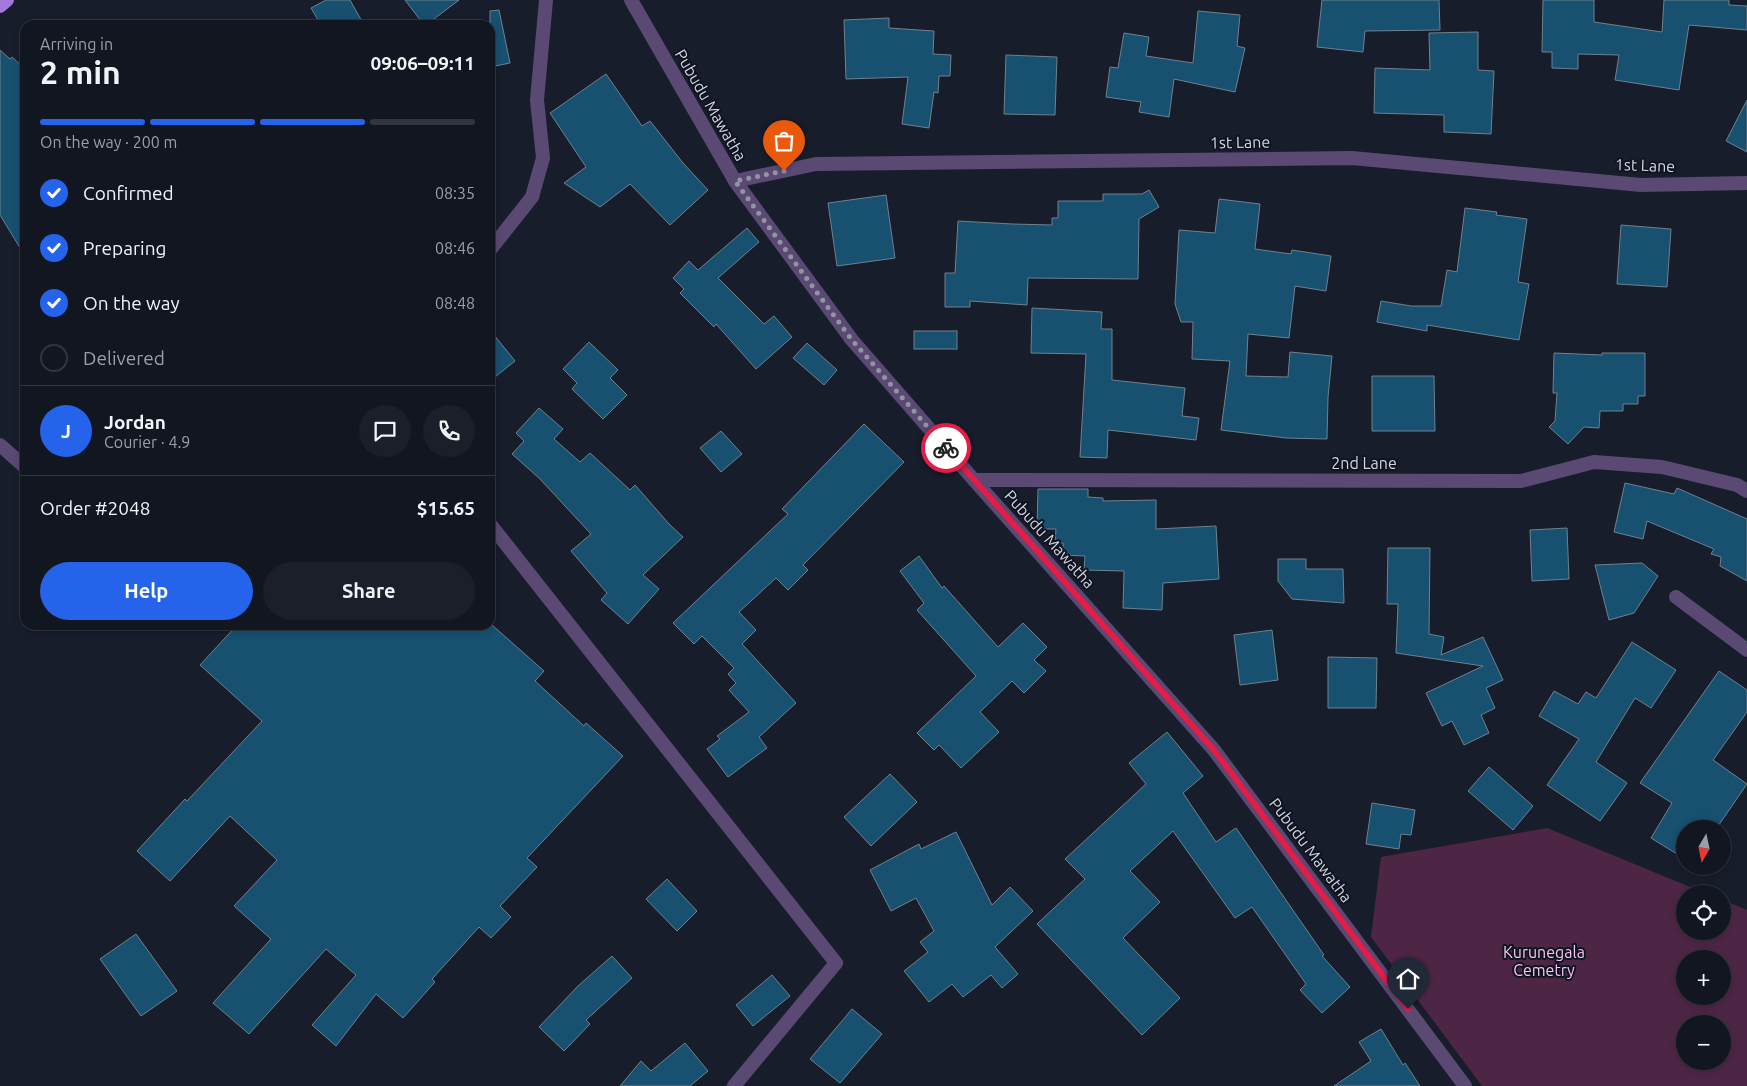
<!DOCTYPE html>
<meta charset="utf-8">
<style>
:root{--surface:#121621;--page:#1b1f2a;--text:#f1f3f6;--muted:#9c9fa5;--line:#31353f;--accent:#2563eb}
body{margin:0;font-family:Ubuntu,sans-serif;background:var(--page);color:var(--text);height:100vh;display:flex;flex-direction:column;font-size:19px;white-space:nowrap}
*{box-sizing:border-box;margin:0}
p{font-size:16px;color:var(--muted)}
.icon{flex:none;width:28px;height:28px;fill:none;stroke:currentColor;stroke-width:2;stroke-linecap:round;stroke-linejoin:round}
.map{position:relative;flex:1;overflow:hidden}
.side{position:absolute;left:20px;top:20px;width:475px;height:610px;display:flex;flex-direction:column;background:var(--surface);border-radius:15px;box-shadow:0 2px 8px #0003,0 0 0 1px var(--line)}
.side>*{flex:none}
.needle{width:32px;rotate:189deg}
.fabs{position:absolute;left:1676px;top:820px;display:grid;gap:10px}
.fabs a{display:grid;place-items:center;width:55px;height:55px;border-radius:50%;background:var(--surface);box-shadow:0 2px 8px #0003,0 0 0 1px var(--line);font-size:25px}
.pin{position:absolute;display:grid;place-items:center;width:42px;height:42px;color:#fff;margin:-51px -21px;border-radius:50% 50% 50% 0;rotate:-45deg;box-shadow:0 0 5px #0007}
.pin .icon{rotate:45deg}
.courier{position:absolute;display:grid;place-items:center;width:50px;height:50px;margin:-25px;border:4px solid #e11d48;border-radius:50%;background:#fff;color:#222;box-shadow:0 1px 6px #0007}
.head em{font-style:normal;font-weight:700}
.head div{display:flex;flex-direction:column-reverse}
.head{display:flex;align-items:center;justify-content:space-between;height:85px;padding:0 20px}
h1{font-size:32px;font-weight:700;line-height:38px}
.bar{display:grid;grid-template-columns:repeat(4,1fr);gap:8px 5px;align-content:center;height:60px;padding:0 20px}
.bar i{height:6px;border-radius:4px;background:var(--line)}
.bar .on{background:var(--accent)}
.bar p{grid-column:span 4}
.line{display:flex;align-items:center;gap:12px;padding:0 20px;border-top:1px solid var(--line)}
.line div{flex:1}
.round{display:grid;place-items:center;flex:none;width:52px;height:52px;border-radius:26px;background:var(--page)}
ol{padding:0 20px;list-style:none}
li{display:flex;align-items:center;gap:15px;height:55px}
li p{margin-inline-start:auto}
li .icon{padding:5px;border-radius:50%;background:var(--accent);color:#fff;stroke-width:4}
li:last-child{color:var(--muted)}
li i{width:28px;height:28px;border:2px solid var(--line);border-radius:50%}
.action{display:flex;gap:10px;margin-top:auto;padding:10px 20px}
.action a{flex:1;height:58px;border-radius:30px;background:var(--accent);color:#fff;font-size:20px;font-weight:700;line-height:58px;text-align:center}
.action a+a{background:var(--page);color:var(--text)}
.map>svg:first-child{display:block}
.green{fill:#4d2646;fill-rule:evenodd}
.building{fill:#185070;stroke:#6f818e}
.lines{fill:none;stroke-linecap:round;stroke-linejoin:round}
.minor{stroke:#5a4973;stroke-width:14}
.tertiary{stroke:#5a4973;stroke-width:14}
.trunk{stroke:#a279da;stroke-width:14}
.done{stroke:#9195a1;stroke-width:5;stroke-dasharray:0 9}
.route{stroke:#e11d48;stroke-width:6}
.labels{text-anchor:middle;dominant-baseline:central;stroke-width:4;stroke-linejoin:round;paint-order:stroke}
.street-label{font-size:16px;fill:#d2d6e0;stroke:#101422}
.park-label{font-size:16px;fill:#f7c5ed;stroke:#101422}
</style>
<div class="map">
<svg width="1747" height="1086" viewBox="0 0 1747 1086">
<rect width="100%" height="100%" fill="#181d2c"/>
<path class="green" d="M1547 828 1707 894H1685V931H1722L1723 900 1747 910V1086H1482L1371 937 1381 857ZM1685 959H1722V996H1685ZM1685 1024H1722V1061H1685Z"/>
<g class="building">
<path d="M326 0H350L364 25H321L311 8Z"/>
<path d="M405 0H459L426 25H424Z"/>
<path d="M1322 0H1439L1440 30 1365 31 1363 52 1317 47Z"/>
<path d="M1543 0H1594V22L1662 32 1664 0H1729V5L1747 6V30L1689 25 1679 90 1615 80 1619 55 1578 54V69L1552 68V52H1542Z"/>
<path d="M499 10 510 63 490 67V11Z"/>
<path d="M1198 11 1240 15 1237 46 1245 48 1235 92 1174 79 1169 117 1139 112 1141 102 1106 97 1110 67 1118 68 1124 33 1149 37 1146 56 1193 63Z"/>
<path d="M889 18V28L934 31 933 54 951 55 950 76H939L938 93 934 92 929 128 902 124 908 77 846 79 844 20Z"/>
<path d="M1478 32V70L1494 71 1491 134 1444 132V115L1374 113 1375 68 1430 70 1429 33Z"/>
<path d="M0 50 10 59 12 57 25 69V256L0 215Z"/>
<path d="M1006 55 1057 57 1055 115 1004 114Z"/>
<path d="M606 74 642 126 650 121 683 163 708 190 670 225 630 184 600 207 564 183 586 167 550 113Z"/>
<path d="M1747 100V152L1726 141Z"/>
<path d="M1149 190 1159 207 1139 219 1138 279 1028 278 1027 305 970 301V307H945V273H955L958 221 1012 224 1052 225V218H1058V201H1103V194H1142Z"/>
<path d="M886 195 895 258 837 266 828 203Z"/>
<path d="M1219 199 1260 204 1255 249 1291 254 1292 250 1331 256 1326 291 1295 286 1289 338 1248 334 1246 376 1288 377 1290 352 1332 356 1328 397 1327 439 1286 438 1221 430 1230 361 1192 359 1193 322H1181L1175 304 1179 230 1215 233Z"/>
<path d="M1465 208 1497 212 1496 215 1527 219 1518 282 1529 284 1519 340 1427 325V331L1377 322 1381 301 1411 306H1441L1447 270 1457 272Z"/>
<path d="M1621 225 1671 229 1667 287 1617 284Z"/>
<path d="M747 228 759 242 718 278 764 324 774 316 792 337 756 369 716 324 714 327 680 293 684 289 673 278 689 261 698 270Z"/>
<path d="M1032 308 1102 312 1101 329H1112V380L1185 388 1182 416 1199 418 1196 440 1108 430 1107 458 1080 457 1086 354 1031 353Z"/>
<path d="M490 330 515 361 490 381Z"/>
<rect x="914" y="331" width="43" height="18"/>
<path d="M589 342 618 370 610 378 627 395 603 419 572 389 577 383 563 369Z"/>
<path d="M807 343 837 370 824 385 793 358Z"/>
<path d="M1554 353 1602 355V353H1645V396H1638V404H1623V411H1600L1599 428 1584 427 1568 444 1549 427 1555 421 1557 393H1553Z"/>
<path d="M1372 376H1434L1435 431H1372Z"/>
<path d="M539 408 563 429 554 439 580 462 590 453 630 490 635 485 670 525 683 537 643 575 659 589 628 624 601 600 607 593 571 551 591 534 540 479 512 454 524 441 516 433Z"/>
<path d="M864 424 904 462 803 565 808 570 788 590 776 578 739 612 756 630 742 644 796 703 759 737 767 748 728 777 707 749 720 739 717 736 749 712 729 690 736 683 728 674 734 668 702 636 694 644 673 623 788 514 782 509Z"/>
<path d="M721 431 742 454 721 472 700 448Z"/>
<path d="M1625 483 1674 494 1677 488 1747 519V581L1720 566 1721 557 1711 554 1714 549 1647 521 1643 539 1614 532Z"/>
<path d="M1038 489H1088V497L1103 498V501L1156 500V529L1216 526 1219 579 1163 583 1162 610 1123 608 1124 571 1084 570 1085 556 1063 555V543H1055L1056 529H1037Z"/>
<path d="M1567 528 1569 579 1532 581 1530 530Z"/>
<path d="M1388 548H1430L1429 634 1444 637 1441 655 1483 637 1503 680 1486 688 1495 708 1481 715 1489 733 1464 745 1452 721 1442 726 1426 693 1483 666 1396 653 1398 604H1387Z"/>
<path d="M919 556 942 588 944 586 998 647 1023 623 1047 647 1034 660 1046 671 1024 693 1012 681 980 712 999 732 961 768 939 745 934 750 917 733 976 676 917 610 924 603 900 571Z"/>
<path d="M1278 559H1306V569H1343L1344 603 1292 599 1278 581Z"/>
<path d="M1642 563 1658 576 1634 613 1609 620 1595 565Z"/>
<path d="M237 625H492L544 671 535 681 584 726 586 723 623 756 527 858 537 867 500 906 511 917 491 938 479 927 432 979 435 982 403 1018 376 994 336 1046 312 1025 356 975 326 949 249 1034 213 1003 271 939 234 906 277 860 230 816 170 881 137 851 185 799 187 801 262 721 200 665Z"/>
<path d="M1272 630 1278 680 1240 685 1234 635Z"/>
<path d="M1632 642 1676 670 1651 708 1635 698 1596 762 1627 783 1600 821 1547 785 1579 739 1539 716 1554 691 1578 704 1586 692 1596 698Z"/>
<path d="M1328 657 1377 658 1376 708H1328Z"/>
<path d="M1719 671 1747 690V712L1713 760 1747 784 1716 829H1685V859L1651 838 1672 803 1640 783Z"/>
<path d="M1167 732 1203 776 1183 793 1216 842 1236 828 1324 955 1322 956 1350 987 1322 1013 1300 990 1306 984 1252 907 1235 918 1173 831 1130 871 1160 902 1123 938 1180 998 1142 1035 1037 924 1085 879 1065 859 1146 784 1129 763Z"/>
<path d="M1489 767 1533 806 1513 830 1468 791Z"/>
<path d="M890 774 917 802 871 846 844 817Z"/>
<path d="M1372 803 1415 810 1411 835 1401 834 1399 849 1366 844Z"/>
<path d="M956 832 992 905 1010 887 1033 911 995 947 1018 974 1002 988 991 975 963 997 952 984 929 1002 904 971 928 952 920 942 934 931 916 898 891 911 870 870 919 844 921 849Z"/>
<path d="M667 879 697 911 677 931 646 899Z"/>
<path d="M136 934 177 991 141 1016 100 959Z"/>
<path d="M612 956 632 978 586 1020 590 1024 564 1051 539 1027 578 986Z"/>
<path d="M772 975 790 996 753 1026 736 1005Z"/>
<path d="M852 1009 882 1034 840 1083 810 1059Z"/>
<path d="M1381 1029 1403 1065 1405 1063 1420 1086H1334L1371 1061 1359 1042Z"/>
<path d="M685 1043 708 1071 690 1086H620L641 1061 651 1071Z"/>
</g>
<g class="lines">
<g class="minor">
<path d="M735 181 816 164 1352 158 1641 185 1747 183"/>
<path d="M490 250 532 197 543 158 537 100 546 0"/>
<path d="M0 445 25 467"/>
<path d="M974 480 1521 481 1594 462 1662 467 1737 485 1747 491"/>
<path d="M490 524 836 963 734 1086"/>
<path d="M1676 597 1747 650"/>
</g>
<path class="tertiary" d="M631 0 735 181 852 340 974 480 1214 750 1465 1086"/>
<path class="trunk" d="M0 6 7 0"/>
</g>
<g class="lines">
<path class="done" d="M784 171 735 181 852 340 946 448"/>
<path class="route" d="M946 448 1214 750 1408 1009"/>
</g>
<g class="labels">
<g class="street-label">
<text transform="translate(711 105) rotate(60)">Pubudu Mawatha</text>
<text transform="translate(1240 142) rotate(-1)">1st Lane</text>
<text transform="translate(1645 165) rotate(2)">1st Lane</text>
<text x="1364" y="463">2nd Lane</text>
<text transform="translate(1050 539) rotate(48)">Pubudu Mawatha</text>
<text transform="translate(1311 850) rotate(53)">Pubudu Mawatha</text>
</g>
<g class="park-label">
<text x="1544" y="952">Kurunegala<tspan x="1544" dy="18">Cemetry</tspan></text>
</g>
</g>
</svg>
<div class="fabs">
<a><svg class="needle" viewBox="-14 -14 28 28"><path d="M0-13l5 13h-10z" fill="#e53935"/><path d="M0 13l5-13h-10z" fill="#9c9fa5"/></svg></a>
<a><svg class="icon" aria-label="locate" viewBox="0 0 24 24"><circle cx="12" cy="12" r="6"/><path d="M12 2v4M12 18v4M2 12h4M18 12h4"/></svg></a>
<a>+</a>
<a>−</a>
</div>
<div class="pin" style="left:784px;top:171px;background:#ea580c"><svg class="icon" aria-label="bag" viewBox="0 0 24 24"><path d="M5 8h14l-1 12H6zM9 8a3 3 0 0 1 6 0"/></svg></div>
<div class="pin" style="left:1408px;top:1009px;background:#1f2937"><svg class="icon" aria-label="home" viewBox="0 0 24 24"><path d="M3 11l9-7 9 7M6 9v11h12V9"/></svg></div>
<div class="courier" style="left:946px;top:448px"><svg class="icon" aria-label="bike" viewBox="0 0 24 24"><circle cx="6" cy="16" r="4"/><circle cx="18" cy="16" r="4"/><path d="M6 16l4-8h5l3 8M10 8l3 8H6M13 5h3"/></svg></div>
<section class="side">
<div class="head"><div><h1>2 min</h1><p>Arriving in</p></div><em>09:06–09:11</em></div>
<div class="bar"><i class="on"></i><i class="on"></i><i class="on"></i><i></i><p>On the way · 200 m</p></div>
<ol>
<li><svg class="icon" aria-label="check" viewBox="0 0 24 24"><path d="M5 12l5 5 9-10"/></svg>Confirmed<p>08:35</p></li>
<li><svg class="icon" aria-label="check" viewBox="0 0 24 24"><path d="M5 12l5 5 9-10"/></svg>Preparing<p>08:46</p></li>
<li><svg class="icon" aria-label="check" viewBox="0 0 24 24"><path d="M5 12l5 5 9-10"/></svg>On the way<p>08:48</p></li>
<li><i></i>Delivered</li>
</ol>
<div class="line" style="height:90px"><b class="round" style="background:var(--accent);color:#fff">J</b><div><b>Jordan</b><p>Courier · 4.9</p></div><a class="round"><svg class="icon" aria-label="chat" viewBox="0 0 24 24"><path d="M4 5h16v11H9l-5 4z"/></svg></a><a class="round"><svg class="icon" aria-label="phone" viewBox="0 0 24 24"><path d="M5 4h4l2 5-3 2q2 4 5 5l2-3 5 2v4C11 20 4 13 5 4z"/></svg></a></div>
<div class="line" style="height:65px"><div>Order #2048</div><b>$15.65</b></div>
<div class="action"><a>Help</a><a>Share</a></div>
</section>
</div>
